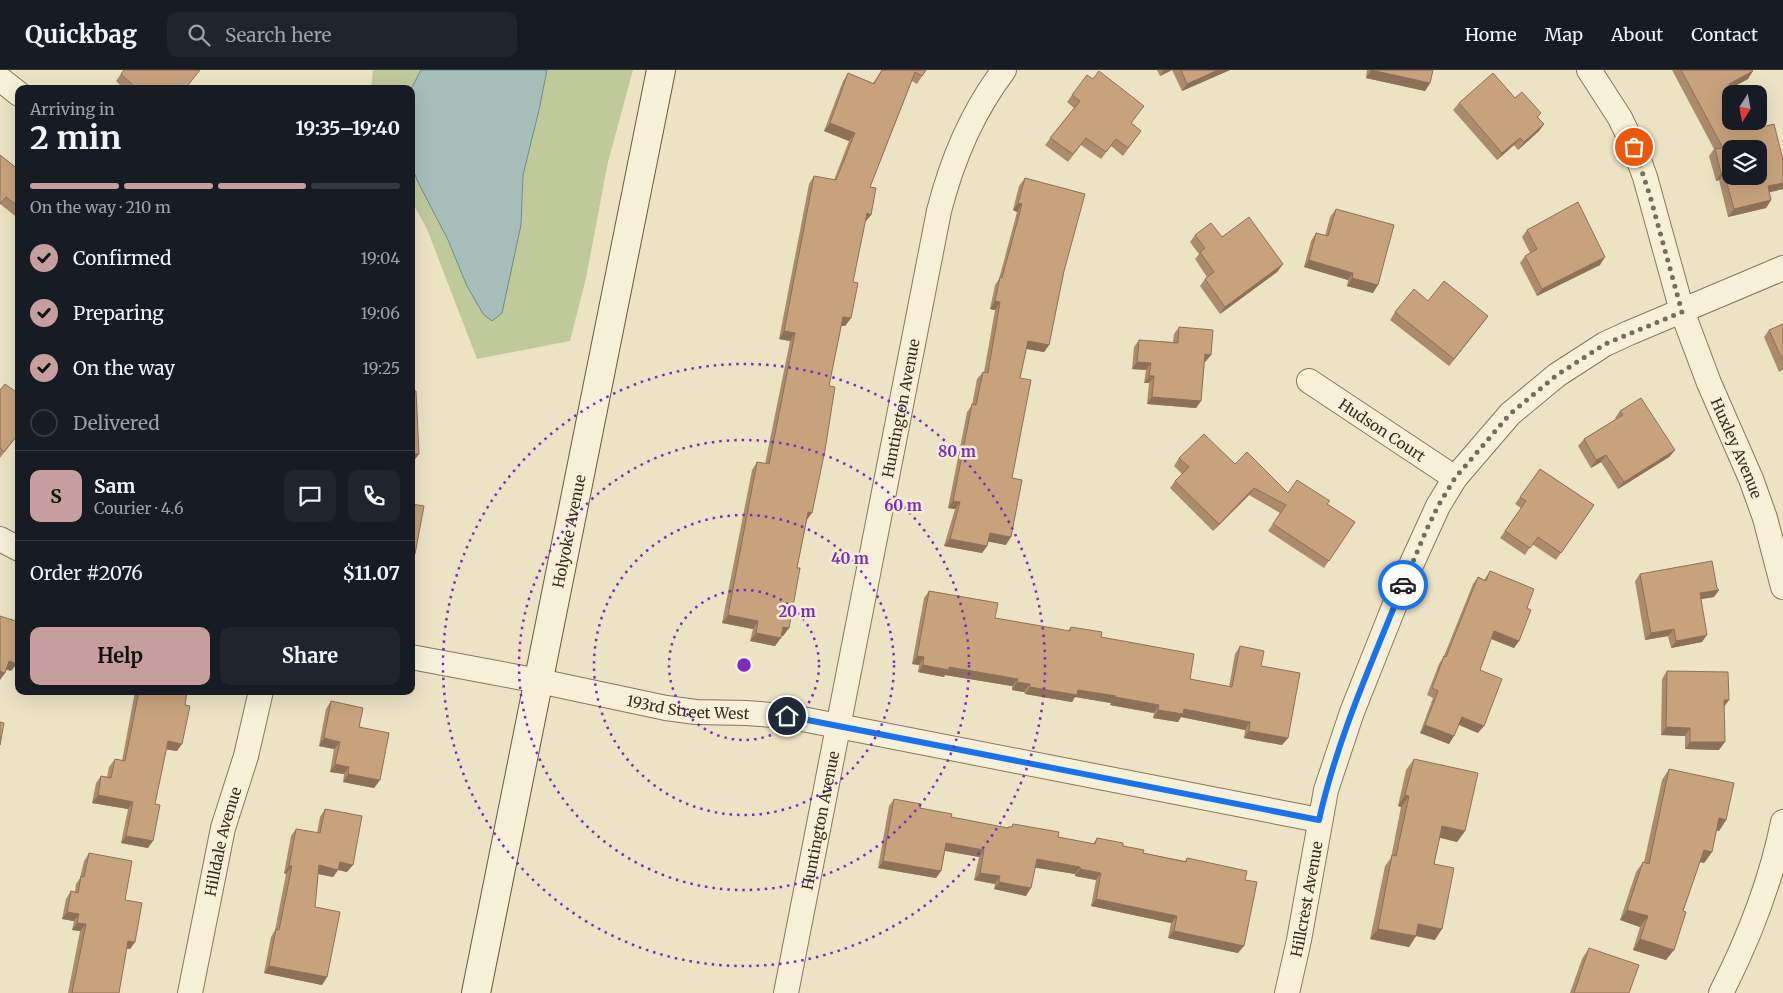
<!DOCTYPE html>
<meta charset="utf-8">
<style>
:root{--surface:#171b24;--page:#20242c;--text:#f1f3f6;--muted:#9ea1a6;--line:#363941;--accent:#c69e9d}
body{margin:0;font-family:Merriweather,serif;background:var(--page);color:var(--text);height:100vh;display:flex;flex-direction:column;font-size:19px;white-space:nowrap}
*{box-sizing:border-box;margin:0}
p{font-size:16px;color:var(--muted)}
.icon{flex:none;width:28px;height:28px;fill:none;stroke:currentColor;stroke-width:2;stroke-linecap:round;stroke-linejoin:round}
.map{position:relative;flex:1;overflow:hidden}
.panel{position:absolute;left:15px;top:15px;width:400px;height:610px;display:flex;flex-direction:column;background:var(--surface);border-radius:10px;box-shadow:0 5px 20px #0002}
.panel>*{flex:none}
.needle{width:32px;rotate:191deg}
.controls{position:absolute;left:1722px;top:15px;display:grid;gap:10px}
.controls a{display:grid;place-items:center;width:45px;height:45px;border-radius:10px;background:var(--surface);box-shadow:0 5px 20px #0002;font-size:25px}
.pin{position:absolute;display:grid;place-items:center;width:42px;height:42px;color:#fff;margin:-21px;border:2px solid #fff;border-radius:50%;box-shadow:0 1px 5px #0007}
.courier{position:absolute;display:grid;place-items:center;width:50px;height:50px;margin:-25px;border:4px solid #1a73e8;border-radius:50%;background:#fff;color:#222;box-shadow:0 1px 6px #0007}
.summary em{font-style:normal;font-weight:700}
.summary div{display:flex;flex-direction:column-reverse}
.summary{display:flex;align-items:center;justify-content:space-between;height:85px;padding:0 15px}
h1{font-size:32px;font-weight:700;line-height:38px}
.bar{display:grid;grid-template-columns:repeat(4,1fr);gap:8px 5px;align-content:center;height:60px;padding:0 15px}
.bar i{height:6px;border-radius:4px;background:var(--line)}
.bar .current{background:var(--accent)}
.bar p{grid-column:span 4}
.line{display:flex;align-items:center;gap:12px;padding:0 15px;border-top:1px solid var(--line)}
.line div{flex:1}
.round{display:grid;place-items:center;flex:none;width:52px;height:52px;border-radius:10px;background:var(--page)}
ol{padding:0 15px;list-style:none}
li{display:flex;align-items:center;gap:15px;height:55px}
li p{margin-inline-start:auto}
li .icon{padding:5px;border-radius:50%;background:var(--accent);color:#111;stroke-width:4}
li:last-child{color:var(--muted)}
li i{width:28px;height:28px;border:2px solid var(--line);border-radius:50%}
.cta{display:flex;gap:10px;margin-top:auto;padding:10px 15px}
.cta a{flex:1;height:58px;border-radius:10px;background:var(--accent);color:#111;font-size:20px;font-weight:700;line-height:58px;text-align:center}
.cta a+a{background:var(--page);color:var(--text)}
header{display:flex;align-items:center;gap:30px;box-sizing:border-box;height:70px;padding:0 25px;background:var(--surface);border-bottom:1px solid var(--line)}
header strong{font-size:24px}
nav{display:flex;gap:28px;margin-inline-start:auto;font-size:18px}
.search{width:350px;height:45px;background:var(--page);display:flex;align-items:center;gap:12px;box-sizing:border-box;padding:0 18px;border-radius:10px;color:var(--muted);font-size:19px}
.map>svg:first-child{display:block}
.green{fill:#c0c99a}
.water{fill:#a7bfba;stroke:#6e8d88}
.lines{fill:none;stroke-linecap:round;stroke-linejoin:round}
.street-casing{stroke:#86765c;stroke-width:26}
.secondary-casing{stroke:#68573f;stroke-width:30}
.street{stroke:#f7f0d8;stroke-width:24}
.secondary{stroke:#f7f0d8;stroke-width:28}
.wall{fill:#ac8b6c}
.shaded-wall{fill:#8c7158}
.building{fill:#c8a27d;stroke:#8c7158;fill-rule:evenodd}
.done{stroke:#766d59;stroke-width:5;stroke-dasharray:0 9}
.route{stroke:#1a73e8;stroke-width:6}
.ring{fill:none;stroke:#7b2cbf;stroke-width:2.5;stroke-dasharray:2.5 5}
.labels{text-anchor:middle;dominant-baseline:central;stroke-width:5;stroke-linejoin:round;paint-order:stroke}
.street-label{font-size:15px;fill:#372d1f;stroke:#f4edd4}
.centre{fill:#7b2cbf;stroke:#f4edd4;stroke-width:2.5}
.ring-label{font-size:15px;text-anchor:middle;font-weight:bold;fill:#7b2cbf;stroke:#f4edd4;stroke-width:5;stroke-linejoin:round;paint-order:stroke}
</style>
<header>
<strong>Quickbag</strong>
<div class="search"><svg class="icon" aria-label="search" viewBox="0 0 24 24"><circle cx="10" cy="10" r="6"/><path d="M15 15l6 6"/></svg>Search here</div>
<nav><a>Home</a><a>Map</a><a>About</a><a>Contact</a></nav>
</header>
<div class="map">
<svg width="1783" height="923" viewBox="0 0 1783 923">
<rect width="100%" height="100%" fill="#ece3c5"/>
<g class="green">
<path d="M373 0H421L411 19H371Z"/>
<path d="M547 0H633L608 92 586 208 570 271 477 289 427 159 411 130V95L418 112 448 170 467 216 483 244 521 155 523 105 539 40Z"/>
</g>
<path class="water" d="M421 0H547L539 40 523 105 521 155 502 243 492 251 483 244 467 216 448 170 418 112 411 95V19Z"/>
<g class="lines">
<defs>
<g id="street">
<path id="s1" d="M1589 0 1620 48 1634 77 1645 107 1682 241 1709 313 1751 409 1765 448 1783 517"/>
<path d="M0 9 19 24"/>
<path id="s2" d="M1309 311 1455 408"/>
<path d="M0 469 19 479"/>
<path id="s3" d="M411 587 539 611 666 638 696 642 746 643 787 646 1319 750"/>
<path id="s4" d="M190 923 223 758 246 686 261 621"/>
<path id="s5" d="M786 923 939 141C952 90 972 42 1004 0"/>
<path id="s6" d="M1287 923 1299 870 1326 720 1352 642 1407 504 1438 436 1455 408 1510 344 1557 305 1605 274 1629 263 1783 198"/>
<path d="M1721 923C1749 868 1771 812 1783 752"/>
</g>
<g id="secondary">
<path id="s7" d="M476 923 661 0"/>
</g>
</defs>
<use href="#street" class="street-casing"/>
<use href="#secondary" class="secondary-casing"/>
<use href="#street" class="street"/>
<use href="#secondary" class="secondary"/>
</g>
<g class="wall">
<path d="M882 0H926L917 14 912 11 870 117 871 145 865 152 853 212 851 248 845 256H841L829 316 807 450 797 498 789 558 783 566 781 565 775 576 750 571 753 559 722 553 752 400 757 392 765 394 790 271 779 269 809 114 814 106 834 110 849 71 824 61 843 11 848 3 873 13Z"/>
<path d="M1157 0H1172L1160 6Z"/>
<path d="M1172 0H1230L1182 21Z"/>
<path d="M1367 0H1433L1430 13 1425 21 1366 8Z"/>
<path d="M1672 0H1752L1748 9 1731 18 1783 119 1769 122 1771 130 1766 138 1728 147 1719 110 1716 111 1709 86 1714 79Z"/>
<path d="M121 4 188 16 192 19H124L116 11Z"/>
<path d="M1072 25 1131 53 1141 61 1123 86 1111 76 1101 89 1081 75 1068 92 1045 75 1074 38 1067 32Z"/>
<path d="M1515 28 1541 43 1538 47 1544 54 1539 61 1518 80 1514 75 1497 90 1453 40 1459 33Z"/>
<path d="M0 85 19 100V149L0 134Z"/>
<path d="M1025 108 1064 201 1049 275 1044 282 1026 279 1020 308 1006 475 988 471 987 476 982 483 944 476 955 439 948 438 967 342 972 335 977 309 983 302H984L995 240 990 239 995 215 999 209 1017 142 1013 140 1019 116Z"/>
<path d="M1336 139 1373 223 1347 216 1348 210 1304 197 1311 171 1316 163 1325 166 1330 147Z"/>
<path d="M1527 160 1600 195 1537 226 1520 193 1525 186 1530 183 1522 167Z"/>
<path d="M1195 165 1222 167 1283 194 1277 202 1220 244 1200 216 1205 209 1207 207 1195 189 1199 184 1190 172Z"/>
<path d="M1428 231 1488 246 1449 296 1390 250 1395 242Z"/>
<path d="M1783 254V300L1779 302 1764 267 1769 260Z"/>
<path d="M1179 257 1211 285 1205 292H1204L1201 331 1196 338 1147 334 1149 313H1144L1146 300 1132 299 1134 277 1139 270 1173 272 1174 264Z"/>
<path d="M0 320 19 324V363L0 388Z"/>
<path d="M1620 341 1675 380 1669 387 1618 419 1601 392 1591 398 1578 376 1584 369 1616 349 1615 348Z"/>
<path d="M1179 388 1235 394 1287 423 1327 434 1355 452 1324 498 1268 461 1280 443 1249 425 1213 461 1170 418 1175 411 1182 404 1174 396Z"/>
<path d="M1540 399 1594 435 1556 490 1532 474 1525 485 1500 468 1521 438 1515 434Z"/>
<path d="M1490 501 1527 538 1519 571 1514 578 1491 569 1480 600 1478 663 1459 655 1449 674 1420 663 1433 628 1427 625 1439 594 1444 586 1473 514 1478 507 1484 510Z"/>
<path d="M1640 504 1717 518 1719 520 1714 527 1701 529 1702 572 1671 578 1668 566 1645 570 1635 511Z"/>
<path d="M929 521 995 548 1068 561 1071 557 1101 567 1190 609 1229 617 1235 584 1240 576 1261 596 1288 668 1282 675 1244 668 1245 660 1181 647 1178 652 1153 648 1154 643 1110 635 1111 633 1075 627 1072 632 1025 624 1024 622 1012 620V616L945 605 944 607 918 602 919 595 912 594 924 528Z"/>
<path d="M1667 601 1719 680 1685 679V666L1661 665 1662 609Z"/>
<path d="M135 621H187L177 681 166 679 155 734 148 778 121 773 128 739 92 733 96 713 101 706 107 707 109 697 115 689 122 691Z"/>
<path d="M331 631 359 657 380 710 374 718 343 712 344 704 330 702 334 679 319 676 326 639Z"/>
<path d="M1414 689 1465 761 1457 772 1440 768 1434 794 1435 870 1416 866 1409 877 1370 869 1385 796 1391 788 1401 737 1398 736 1406 700Z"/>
<path d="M1669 699 1726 750 1719 761 1716 760 1712 782 1704 793 1700 792 1666 890 1633 880 1640 857 1620 850 1636 802 1643 792H1644L1662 710Z"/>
<path d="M894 729 920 738 951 747 1007 758 1008 757H1011L1013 754 1058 767 1093 774 1097 768 1123 776 1143 783 1185 791 1187 788 1245 810 1238 883 1168 868 1171 853 1091 836 1096 810 1075 806V804L1035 797 1026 826 994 819 995 814 974 810 979 787 945 781 941 801 936 808 878 798 889 736Z"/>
<path d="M325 739 347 802 338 800 333 807 318 804 315 837 327 907 322 915 264 903 271 867 275 860 286 804 284 803 291 766 296 759 317 763 320 747Z"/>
<path d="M89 783 125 830 135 872 130 879H126L119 923H68L80 861 72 860 74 851 62 849 66 829 71 821 75 822 76 814 80 808 84 791Z"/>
<path d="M1589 878 1629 923H1570L1582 889Z"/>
</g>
<g class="shaded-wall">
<path d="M1164 0H1172L1160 6Z"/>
<path d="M1218 0H1230L1182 21 1187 14Z"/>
<path d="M1371 0 1430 13 1425 21 1366 8Z"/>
<path d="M1753 1 1748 9 1724 22 1729 14Z"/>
<path d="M830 53 855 63 849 71 824 61Z"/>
<path d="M1544 54 1539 61 1518 80 1524 72Z"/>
<path d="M1520 68 1514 75 1497 90 1502 83Z"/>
<path d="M1721 103H1724L1719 110 1716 111Z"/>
<path d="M1783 113V119L1763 124 1768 116Z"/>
<path d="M1771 130 1766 138 1728 147 1734 139Z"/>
<path d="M1018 133 1022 134 1017 142 1013 140Z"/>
<path d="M867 143 871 145 865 152 861 151Z"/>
<path d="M1605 187 1600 195 1537 226 1542 219Z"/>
<path d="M1309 190 1353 203 1348 210 1304 197Z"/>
<path d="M1283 194 1277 202 1220 244 1225 237Z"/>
<path d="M1352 208 1378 215 1373 223 1347 216Z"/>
<path d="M995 231 1000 232 995 240 990 239Z"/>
<path d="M1488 246 1483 253 1449 296 1454 289Z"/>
<path d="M843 247 851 248 845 256 837 255Z"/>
<path d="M784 261 795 263 790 271 779 269Z"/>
<path d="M1028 271 1049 275 1044 282 1022 278Z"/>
<path d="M1205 284 1211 285 1205 292H1199Z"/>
<path d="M1137 292 1151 293 1146 300 1132 299Z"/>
<path d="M1149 306H1154L1149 313H1144Z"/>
<path d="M1152 327 1201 331 1196 338 1147 334Z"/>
<path d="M1675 380 1669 387 1618 419 1624 412Z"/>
<path d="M411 384H419L414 391H411Z"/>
<path d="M1606 385 1601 392 1591 398 1596 390Z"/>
<path d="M1254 418 1249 425 1213 461 1219 454Z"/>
<path d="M953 431 960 432 955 439 948 438Z"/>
<path d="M808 442 812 443 806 451Z"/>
<path d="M990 463 1011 467 1006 475 985 471Z"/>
<path d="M950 469 987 476 982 483 944 476Z"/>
<path d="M411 483 415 484 411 489Z"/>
<path d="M1719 520 1714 527 1695 530 1700 523Z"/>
<path d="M728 545 758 551 753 559 722 553Z"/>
<path d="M783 557 789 558 783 566 777 564Z"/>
<path d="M1674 559 1668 566 1645 570 1651 563Z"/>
<path d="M1494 561 1519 571 1514 578 1489 568Z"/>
<path d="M756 563 781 568 775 576 750 571Z"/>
<path d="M1707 565 1702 572 1671 578 1676 571Z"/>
<path d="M917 586 924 587 919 595 912 594Z"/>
<path d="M9 591 17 594 11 601 4 599Z"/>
<path d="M923 595 949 597 1018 609 1012 616 945 605 944 607 918 602Z"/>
<path d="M0 601 5 603 0 610Z"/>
<path d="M1017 612 1030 614 1024 622 1012 620Z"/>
<path d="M1030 617 1078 620 1116 626 1111 633 1075 627 1072 632 1025 624Z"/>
<path d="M1115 627 1159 635 1154 643 1110 635Z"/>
<path d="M1724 630H1729L1724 637Z"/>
<path d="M1184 639 1250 652 1245 660 1181 647 1178 652 1153 648 1158 640Z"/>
<path d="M1462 647 1484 656 1478 663 1457 654Z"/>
<path d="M1425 655 1454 666 1449 674 1420 663Z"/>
<path d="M1666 657 1690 658 1685 666 1661 665Z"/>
<path d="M1249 661 1288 668 1282 675 1244 668Z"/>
<path d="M324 668 340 672 334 679 319 676Z"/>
<path d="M168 671 182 674 177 681 163 679Z"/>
<path d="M1690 672H1725L1719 680 1685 679Z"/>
<path d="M335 694 349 697 344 704 330 702Z"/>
<path d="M348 704 380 710 374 718 343 712Z"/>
<path d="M98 725 133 732 128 739 92 733Z"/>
<path d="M1405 725 1409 726 1401 737 1398 736Z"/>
<path d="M1719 748 1726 750 1719 761 1711 759Z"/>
<path d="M1442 756 1465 761 1457 772 1435 766Z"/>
<path d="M126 766 153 771 148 778 121 773Z"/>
<path d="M946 773 984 780 979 787 941 780Z"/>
<path d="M1704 780 1712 782 1704 793 1696 791Z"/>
<path d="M1037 789 1080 797 1075 804 1031 797Z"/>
<path d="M883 791 941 801 936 808 878 798Z"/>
<path d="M340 792 353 795 347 802 338 800 333 807 314 803 319 795Z"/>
<path d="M289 796H292L286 804 284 803Z"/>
<path d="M1080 799 1101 803 1096 810 1075 806Z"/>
<path d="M980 803 1000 806 995 814 974 810Z"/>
<path d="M999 812 1031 818 1026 826 994 819Z"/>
<path d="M1096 829 1177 846 1171 853 1091 836Z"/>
<path d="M1627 840 1648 846 1640 857 1620 850Z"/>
<path d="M67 842 79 844 74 851 62 849Z"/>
<path d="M77 853 86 854 80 861 72 860Z"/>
<path d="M1418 854 1442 859 1435 870 1411 865Z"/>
<path d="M1378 859 1416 866 1409 877 1370 869Z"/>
<path d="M1174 861 1244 876 1238 883 1168 868Z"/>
<path d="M1640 869 1674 880 1666 890 1633 880Z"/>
<path d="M128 871 135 872 130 879 123 878Z"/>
<path d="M269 896 327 907 322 915 264 903Z"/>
</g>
<g class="building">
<path d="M124 0H200L188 15 192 19H137L121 4Z"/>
<path d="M882 0H926L922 6 915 2 870 117 876 118 871 145 867 143 853 212 858 213 851 248 843 247 829 316 835 317 825 380 812 443 808 442 797 498H800L789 558 783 557 781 568 756 563 758 551 728 545 757 392 769 394 795 263 784 261 814 106 836 110 855 63 830 53 848 3 874 14Z"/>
<path d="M1181 0H1218L1187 14Z"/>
<path d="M1371 0H1433L1430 13Z"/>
<path d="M1681 0H1752L1753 1 1729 14 1734 24H1731V51H1748L1753 59 1774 54 1783 90V113L1768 116 1771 130 1734 139 1724 103H1721L1715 79 1723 78ZM1731 79H1759V106H1731Z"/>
<path d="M1099 1 1144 36 1131 53 1141 61 1128 78 1116 69 1106 82 1086 68 1073 84 1050 68 1080 31 1072 25 1087 5 1093 9Z"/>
<path d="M1493 3 1515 28 1522 22 1541 43 1537 47 1544 54 1524 72 1520 68 1502 83 1459 33Z"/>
<path d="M0 85 19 100V137L6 127 0 134Z"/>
<path d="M1025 108 1085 124 1064 201 1049 275 1028 271 1020 308 1031 310 1012 408 1022 410 1011 467 990 463 987 476 950 469 960 432 953 431 972 334 976 335 983 302 988 303 1000 232 995 231 1000 207 1002 208 1022 134 1018 133Z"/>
<path d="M1578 132 1605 187 1542 219 1525 186 1537 179 1527 160Z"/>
<path d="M1336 139 1394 155 1378 215 1352 208 1353 203 1309 190 1316 163 1328 166Z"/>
<path d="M1249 147 1283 194 1225 237 1205 209 1214 202 1200 182 1205 178 1195 165 1211 153 1222 167Z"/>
<path d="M1444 211 1488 246 1454 289 1395 242 1414 219 1428 231Z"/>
<path d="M1783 254V291L1769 260Z"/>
<path d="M1179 257 1213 260 1211 285 1205 284 1201 331 1152 327 1154 306H1149L1151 293 1137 292 1139 270 1178 273Z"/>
<path d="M5 314 19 324V363L4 382 0 378V320Z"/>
<path d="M411 321H416L419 384H411Z"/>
<path d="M1641 328 1675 380 1624 412 1606 385 1596 390 1584 369 1623 345 1620 341Z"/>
<path d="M1204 364 1235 394 1247 382 1288 423 1297 410 1330 431 1327 434 1355 452 1329 491 1273 454 1286 435 1254 418 1219 454 1175 411 1189 397 1179 388Z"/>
<path d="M1540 399 1594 435 1561 483 1538 467 1530 478 1505 461 1526 431 1520 427Z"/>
<path d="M411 434 424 436 415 484 411 483Z"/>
<path d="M1712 491 1717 518 1719 520 1700 523 1707 565 1676 571 1674 559 1651 563 1640 504Z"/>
<path d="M1490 501 1534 519 1527 538 1531 540 1519 571 1494 561 1480 600 1502 609 1484 656 1462 647 1454 666 1425 655 1438 621 1432 618 1444 586 1446 587 1478 507 1486 511Z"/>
<path d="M929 521 998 533 995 548 1070 561 1071 557 1102 562 1101 567 1194 584 1190 609 1232 617 1240 576 1264 581 1261 596 1300 603 1288 668 1249 661 1250 652 1184 639 1183 644 1158 640 1159 635 1115 627 1116 626 1078 620 1077 625 1030 617V614L1017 612 1018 609 949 597V600L923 595 924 587 917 586Z"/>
<path d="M0 546 19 552V562L15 573 19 575V587L17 594 9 591 5 603 0 601Z"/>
<path d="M1667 601 1728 602 1729 630H1724L1725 672H1690V658L1666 657Z"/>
<path d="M139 621H187L185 635 190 636 182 674 168 671 155 734 160 735 153 771 126 766 133 732 98 725 101 706 111 708 115 689 125 691Z"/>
<path d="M331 631 363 638 359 657 389 663 380 710 348 704 349 697 335 694 340 672 324 668Z"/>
<path d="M0 652 4 653 0 675Z"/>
<path d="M1414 689 1478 703 1465 761 1442 756 1434 794 1454 798 1442 859 1418 854 1416 866 1378 859 1392 785 1396 786 1409 726 1405 725Z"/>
<path d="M1669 699 1734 713 1726 750 1719 748 1712 782 1704 780 1683 841 1686 842 1674 880 1640 869 1648 846 1627 840 1643 792 1649 794Z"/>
<path d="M894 729 921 734 920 738 952 744 951 747 962 749 1008 758V757H1012L1013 754 1059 762 1058 767 1095 774 1097 768 1123 773V776L1144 780 1143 783 1186 792 1187 788 1247 801 1245 810 1257 812 1244 876 1174 861 1177 846 1096 829 1101 803 1080 799V797L1037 789 1031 818 999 812 1000 806 980 803 984 780 946 773 941 801 883 791Z"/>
<path d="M325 739 362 746 353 795 340 792 338 800 319 795 315 837 340 842 327 907 269 896 276 859 279 860 292 796H289L296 759 320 763Z"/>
<path d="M89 783 132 791 125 830 142 833 135 872 128 871 119 923H72L86 854 77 853 79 844 67 842 71 821 78 823 81 806 84 807Z"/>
<path d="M1589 878 1639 895 1629 923H1574Z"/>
</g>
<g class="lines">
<path class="done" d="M1403 515 1426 461 1438 436 1455 408 1510 344 1557 305 1605 274 1682 242 1650 126 1634 77"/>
<path class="route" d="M787 646 1319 750C1337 669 1372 592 1403 515"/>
</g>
<g class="ring">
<circle cx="744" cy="595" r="75"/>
<circle cx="744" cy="595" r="150"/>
<circle cx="744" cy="595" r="225"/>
<circle cx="744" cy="595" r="301"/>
</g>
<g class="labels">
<g class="street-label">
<text stroke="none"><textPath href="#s5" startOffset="596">Huntington Avenue</textPath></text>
<text stroke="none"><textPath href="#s2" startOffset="88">Hudson Court</textPath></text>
<text stroke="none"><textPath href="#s1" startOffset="408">Huxley Avenue</textPath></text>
<text stroke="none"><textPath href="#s7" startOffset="471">Holyoke Avenue</textPath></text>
<text stroke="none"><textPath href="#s3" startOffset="282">193rd Street West</textPath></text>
<text stroke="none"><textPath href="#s5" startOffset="176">Huntington Avenue</textPath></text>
<text stroke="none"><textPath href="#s4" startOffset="155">Hilldale Avenue</textPath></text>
<text stroke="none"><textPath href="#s6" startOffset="96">Hillcrest Avenue</textPath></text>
</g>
</g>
<circle cx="744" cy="595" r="8" class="centre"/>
<g class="ring-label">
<text x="957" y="387">80 m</text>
<text x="903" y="441">60 m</text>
<text x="850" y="494">40 m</text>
<text x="797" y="547">20 m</text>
</g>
</svg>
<div class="controls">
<a><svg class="needle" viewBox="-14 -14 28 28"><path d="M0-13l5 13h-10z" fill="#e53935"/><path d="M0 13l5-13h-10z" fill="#9ea1a6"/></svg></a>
<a><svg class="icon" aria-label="layers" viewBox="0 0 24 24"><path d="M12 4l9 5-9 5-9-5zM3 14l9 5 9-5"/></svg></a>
</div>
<div class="pin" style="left:1634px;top:77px;background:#ea580c"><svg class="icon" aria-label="bag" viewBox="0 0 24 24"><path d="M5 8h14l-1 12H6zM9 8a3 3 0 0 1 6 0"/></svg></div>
<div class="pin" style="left:787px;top:646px;background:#1f2937"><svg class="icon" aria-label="home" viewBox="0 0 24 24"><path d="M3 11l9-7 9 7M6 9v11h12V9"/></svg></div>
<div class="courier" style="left:1403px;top:515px"><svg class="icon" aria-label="car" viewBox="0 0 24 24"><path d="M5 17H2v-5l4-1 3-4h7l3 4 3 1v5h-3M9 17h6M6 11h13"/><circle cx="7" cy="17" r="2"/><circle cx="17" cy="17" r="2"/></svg></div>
<section class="panel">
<div class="summary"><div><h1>2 min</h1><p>Arriving in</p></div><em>19:35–19:40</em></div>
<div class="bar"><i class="current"></i><i class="current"></i><i class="current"></i><i></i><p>On the way · 210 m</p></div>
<ol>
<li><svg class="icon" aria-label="check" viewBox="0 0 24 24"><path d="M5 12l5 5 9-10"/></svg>Confirmed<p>19:04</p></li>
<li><svg class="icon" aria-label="check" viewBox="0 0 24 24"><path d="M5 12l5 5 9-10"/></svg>Preparing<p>19:06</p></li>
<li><svg class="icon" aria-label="check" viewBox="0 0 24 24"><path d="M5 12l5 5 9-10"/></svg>On the way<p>19:25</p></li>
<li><i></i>Delivered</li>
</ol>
<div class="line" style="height:90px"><b class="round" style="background:var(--accent);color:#111">S</b><div><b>Sam</b><p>Courier · 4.6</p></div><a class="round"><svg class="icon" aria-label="chat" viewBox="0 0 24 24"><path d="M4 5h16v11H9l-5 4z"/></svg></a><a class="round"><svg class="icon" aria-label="phone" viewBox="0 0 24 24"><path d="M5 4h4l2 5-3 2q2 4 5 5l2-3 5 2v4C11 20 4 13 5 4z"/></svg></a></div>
<div class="line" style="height:65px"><div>Order #2076</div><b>$11.07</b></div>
<div class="cta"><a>Help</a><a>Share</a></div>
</section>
</div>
